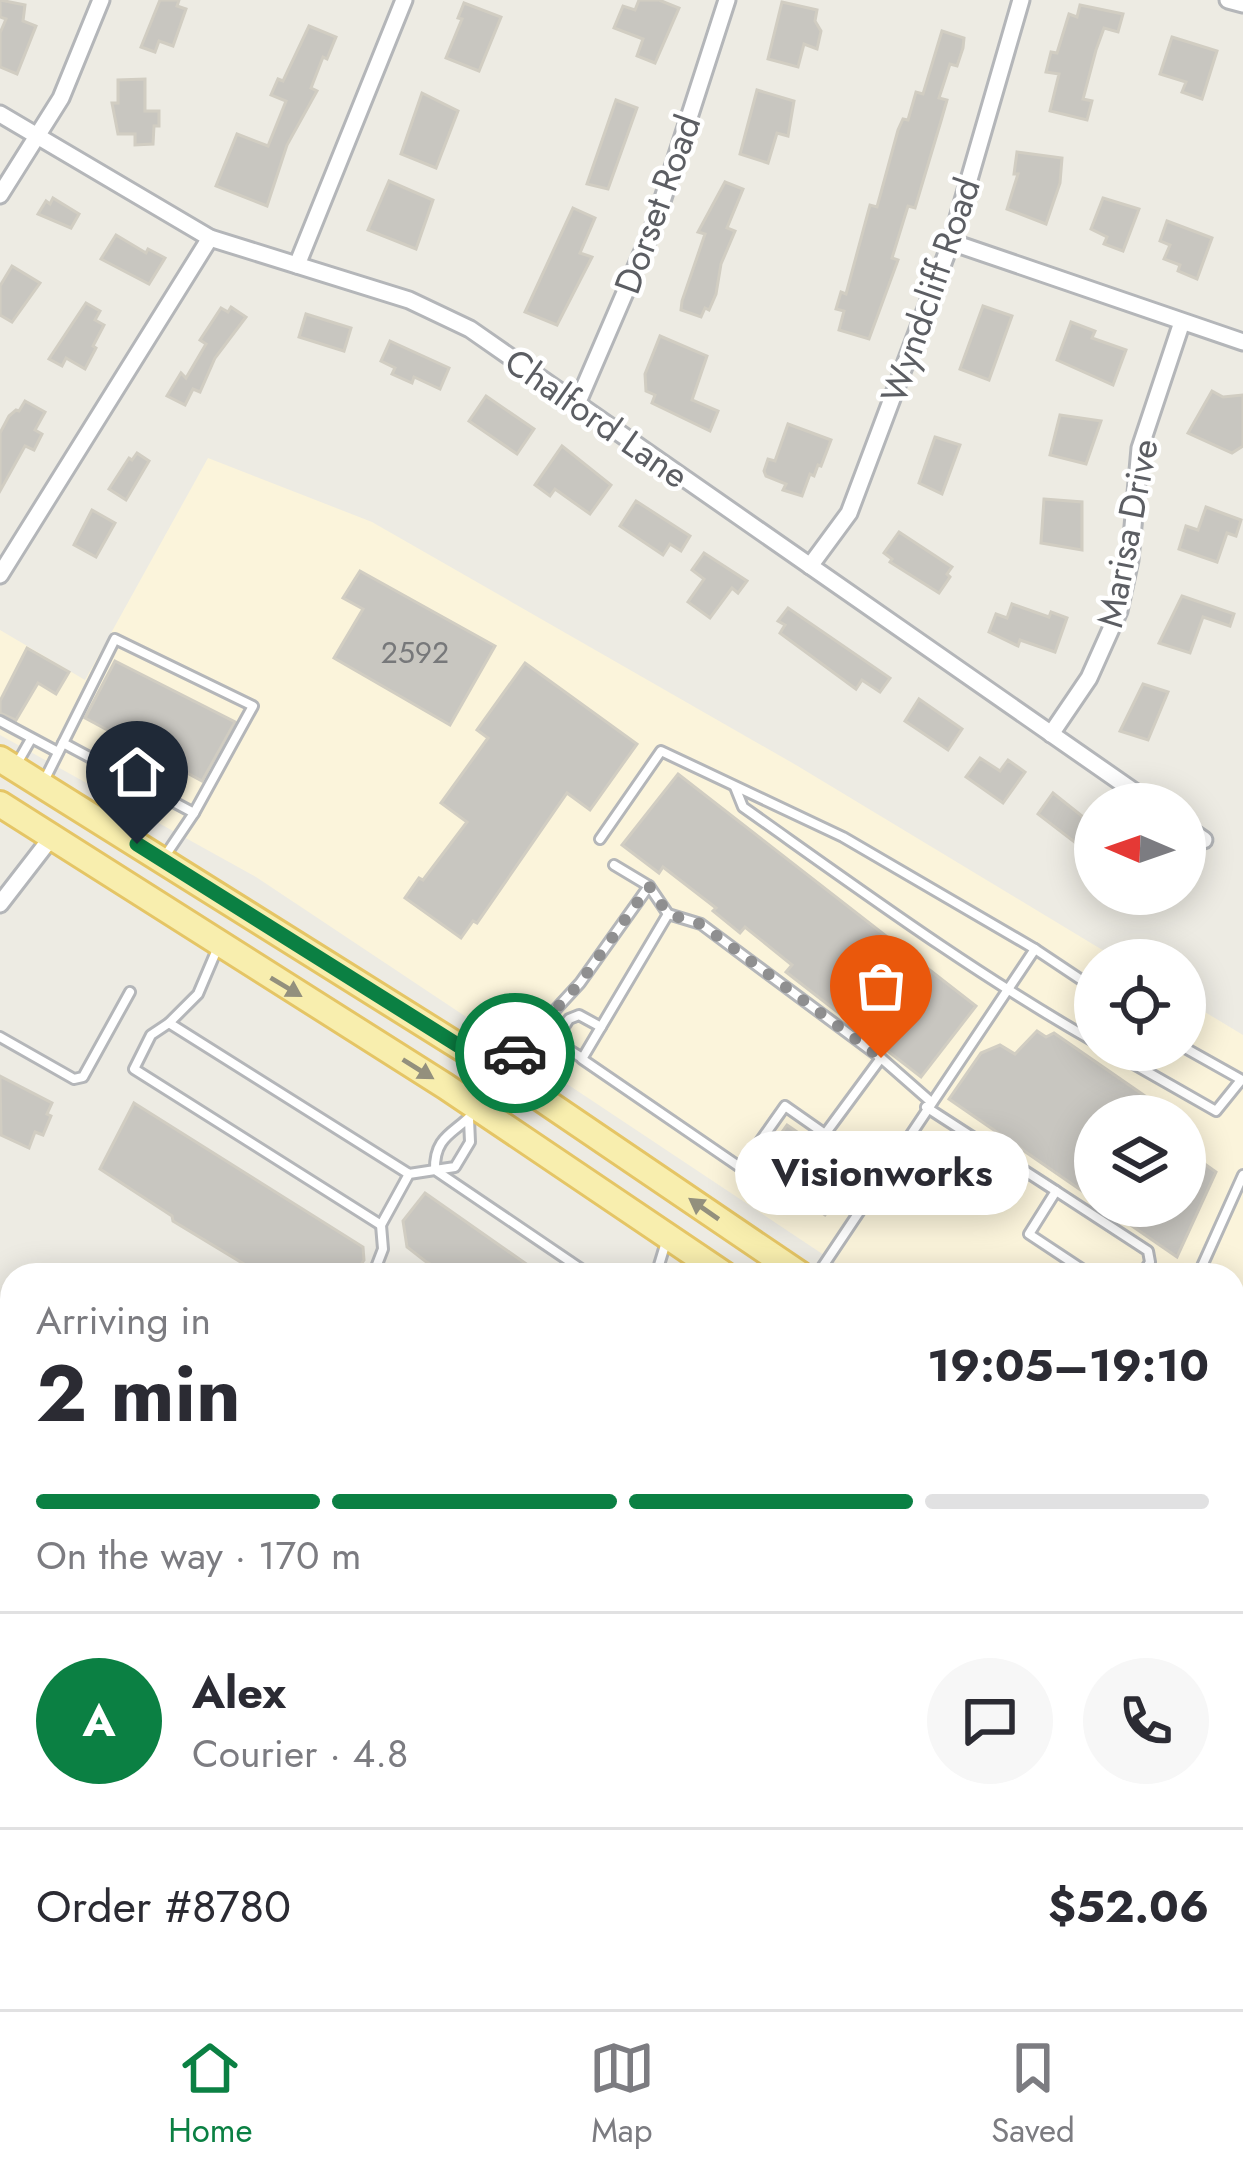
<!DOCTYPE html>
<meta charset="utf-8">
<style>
:root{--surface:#fff;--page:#f7f7f7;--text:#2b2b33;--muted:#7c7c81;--line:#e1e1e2;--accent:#0b8043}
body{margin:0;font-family:Jost,sans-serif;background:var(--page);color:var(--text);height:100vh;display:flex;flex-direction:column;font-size:45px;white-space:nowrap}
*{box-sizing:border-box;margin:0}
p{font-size:39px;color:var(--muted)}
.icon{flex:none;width:66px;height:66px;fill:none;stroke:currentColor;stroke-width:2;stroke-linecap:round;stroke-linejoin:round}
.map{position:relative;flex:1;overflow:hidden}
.sheet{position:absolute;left:0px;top:1263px;width:1245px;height:747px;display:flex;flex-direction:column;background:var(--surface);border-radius:36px 36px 0 0;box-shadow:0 6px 30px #0003}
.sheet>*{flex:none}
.needle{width:78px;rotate:272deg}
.buttons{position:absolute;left:1074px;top:783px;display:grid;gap:24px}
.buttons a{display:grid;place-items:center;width:132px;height:132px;border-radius:50%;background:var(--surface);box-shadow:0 6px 30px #0003;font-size:60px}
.pin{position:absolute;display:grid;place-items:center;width:102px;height:102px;color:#fff;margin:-123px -51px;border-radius:50% 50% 50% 0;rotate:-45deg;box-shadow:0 0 12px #0007}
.pin .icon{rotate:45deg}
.courier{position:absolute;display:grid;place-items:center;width:120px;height:120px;margin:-60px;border:9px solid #0b8043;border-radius:50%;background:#fff;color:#222;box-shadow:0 3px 15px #0007}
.bubble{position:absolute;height:84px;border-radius:42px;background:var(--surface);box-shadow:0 6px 30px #0003;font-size:39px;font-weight:700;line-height:84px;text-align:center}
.overview em{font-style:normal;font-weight:700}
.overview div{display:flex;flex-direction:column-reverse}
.overview{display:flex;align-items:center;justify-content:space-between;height:204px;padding:0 36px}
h1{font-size:78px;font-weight:700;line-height:90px}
.bar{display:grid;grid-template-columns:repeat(4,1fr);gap:18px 12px;align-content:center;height:144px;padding:0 36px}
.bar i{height:15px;border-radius:9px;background:var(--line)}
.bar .on{background:var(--accent)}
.bar p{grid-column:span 4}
.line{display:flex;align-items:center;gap:30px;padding:0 36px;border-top:3px solid var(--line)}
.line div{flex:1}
.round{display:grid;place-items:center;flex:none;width:126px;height:126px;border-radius:63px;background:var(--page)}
.tab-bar{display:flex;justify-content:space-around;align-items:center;height:168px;border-top:3px solid var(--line);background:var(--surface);font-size:33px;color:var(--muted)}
.tab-bar a{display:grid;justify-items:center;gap:6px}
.tab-bar .on{color:var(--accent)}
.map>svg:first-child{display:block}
.commercial{fill:#fbf4db;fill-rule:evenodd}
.building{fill:#c8c6c0;stroke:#d1cdc2;stroke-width:3}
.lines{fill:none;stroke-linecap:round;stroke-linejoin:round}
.service-casing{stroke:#b4b6b9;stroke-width:14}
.minor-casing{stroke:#b4b6b9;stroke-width:21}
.primary-casing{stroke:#e5c565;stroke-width:30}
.service{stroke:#fff;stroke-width:8}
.minor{stroke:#fff;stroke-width:15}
.primary{stroke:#f8eeae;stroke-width:24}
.oneway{fill:#93907d}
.done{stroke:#8f8f90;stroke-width:12;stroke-dasharray:0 21.6}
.route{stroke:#0b8043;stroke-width:15}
.labels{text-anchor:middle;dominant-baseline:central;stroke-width:9;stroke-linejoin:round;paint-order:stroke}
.number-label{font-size:30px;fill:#77787a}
.street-label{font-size:36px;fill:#5c5e63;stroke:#fff}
</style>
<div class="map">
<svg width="1243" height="2009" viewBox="0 0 1243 2009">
<rect width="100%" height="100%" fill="#edebe3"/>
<path class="commercial" d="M208 458 372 522 796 765 1119 960H1095V1050H1185V1000L1243 1035V1533L1233 1527V1275H854L256 877 0 735V630L85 680ZM1095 1116H1185V1206H1095Z"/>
<g class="building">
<path d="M0 0 25 5 23 21 36 26 17 74 0 67V33L6 19 0 17Z"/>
<path d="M160 0H179L177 6 186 9 173 46 159 41 155 52 141 47Z"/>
<path d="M639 0H659L679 8 655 63 637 56 643 39 614 28 623 6 635 10Z"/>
<path d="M782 2 817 10 815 21 821 31 817 49 804 44 798 67 768 59Z"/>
<path d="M464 3 501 17 479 71 446 58 462 19 458 18Z"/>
<path d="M1080 5 1123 14 1118 32 1104 28 1096 50 1083 99 1092 101 1087 120 1050 111 1059 74 1046 72 1051 52 1057 53 1069 14 1077 17Z"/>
<path d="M309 26 336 37 327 59 323 57 311 88 317 91 287 145 267 206 216 186 237 134 268 146 286 101 271 95 278 79 283 81Z"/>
<path d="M942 31 964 38 963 48 957 66 950 64 939 98 947 100 941 121 915 208 908 206 892 258 898 260 869 339 839 330 844 311 836 309 841 292 846 294 870 205 877 207 898 130 903 119 908 120 916 92 923 94Z"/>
<path d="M1172 37 1217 51 1202 99 1182 92 1186 82 1160 74Z"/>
<path d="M145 79V111H159V126H154L153 144 135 145V134H118L112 103H118V80Z"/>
<path d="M757 90 794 101 788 136 777 133 768 163 740 154Z"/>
<path d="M422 93 458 111 436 168 401 154Z"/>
<path d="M616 100 637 108 608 189 587 184Z"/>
<path d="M1017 152 1062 158 1060 183 1046 224 1007 209 1018 174H1014Z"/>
<path d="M389 181 433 200 416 249 368 230Z"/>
<path d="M725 182 743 189 727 228 735 231 721 264 716 294 709 310 705 308 701 317 681 310 682 301 705 234 698 232Z"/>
<path d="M53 198 79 214 71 228 38 214 46 201 50 204Z"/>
<path d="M1103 198 1139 209 1123 251 1104 244 1107 237 1091 229Z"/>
<path d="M573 208 595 218 580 253 592 257 557 325 525 312Z"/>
<path d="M1167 221 1212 238 1197 279 1178 271 1180 265 1164 259 1170 245 1160 241Z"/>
<path d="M116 235 146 253 148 249 165 258 149 284 101 259Z"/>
<path d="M12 266 40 283 12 322 0 315V286Z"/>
<path d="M86 303 100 311 95 320 104 325 93 346 96 348 85 369 66 358 62 366 49 359Z"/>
<path d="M983 306 1012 316 989 380 960 369Z"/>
<path d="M231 307 246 317 215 358 200 392 193 389 185 405 167 396 181 373 186 378 206 344 200 340 221 308 228 312Z"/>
<path d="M306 314 351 328 344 351 299 337Z"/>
<path d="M1071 322 1095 331 1092 338 1126 350 1113 385 1057 360Z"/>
<path d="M660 336 707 356 692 400 718 411 710 431 652 403 655 395 646 391 645 374Z"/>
<path d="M390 341 449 368 440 389 414 377 412 383 392 374 395 368 381 361Z"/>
<path d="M1212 391 1223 397 1243 395V446L1232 453 1188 433Z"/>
<path d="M486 396 534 429 517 454 469 421Z"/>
<path d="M25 401 45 412 35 430 42 434 34 450 25 446 0 491V433L9 416 16 410 19 411Z"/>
<path d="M1060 415 1101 421 1086 464 1050 455Z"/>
<path d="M788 424 831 440 821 466 818 465 814 476 810 474 802 496 783 490 786 484 766 476 764 471 768 459 775 461Z"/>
<path d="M935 437 960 445 942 494 919 483Z"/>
<path d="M562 446 611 485 590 514 555 489 550 496 535 485Z"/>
<path d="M137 453 149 461 126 500 109 489 129 458 132 460Z"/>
<path d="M1044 499 1082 502V550L1041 543Z"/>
<path d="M636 501 690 536 681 551 670 544 663 555 620 526Z"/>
<path d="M1206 507 1241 520 1236 536 1227 533 1217 562 1179 549 1186 526 1198 530Z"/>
<path d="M92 510 115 523 96 557 74 545Z"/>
<path d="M899 532 952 567 947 574 950 577 939 593 890 562 892 559 884 553Z"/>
<path d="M704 553 747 581 738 593 732 588 710 618 688 602 704 579 692 570Z"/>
<path d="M360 571 495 646 450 725 334 658 363 609 343 598Z"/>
<path d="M1182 596 1234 614 1230 626 1203 617 1190 653 1159 643Z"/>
<path d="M1012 604 1049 617 1051 612 1067 618 1055 652 1020 640 1018 646 989 632 996 614 1007 618Z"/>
<path d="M788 608 890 678 880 692 862 680 856 689 780 633 785 625 778 621Z"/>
<path d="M27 648 69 672 56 694 38 683 16 720 0 713V701Z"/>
<path d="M115 661 235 722 202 781 85 718Z"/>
<path d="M525 663 637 744 590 810 567 793 477 923 473 921 461 938 405 898 419 878 423 880 467 822 441 803 488 738 477 730Z"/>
<path d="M1143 684 1168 692 1148 740 1120 731Z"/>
<path d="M919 699 962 729 948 750 905 721Z"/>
<path d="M980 758 1000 771 1008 760 1025 772 1003 803 966 777Z"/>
<path d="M678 774 976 1006 921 1077 786 972 792 965 745 927 740 933 713 911 716 908 663 867 659 873 622 845Z"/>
<path d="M1053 793 1092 824 1077 844 1038 814Z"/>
<path d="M1037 1031 1046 1037 1054 1033 1174 1116H1095V1200L949 1099 981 1053 1000 1045 1015 1054Z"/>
<path d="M0 1076 52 1103 47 1114 51 1116 43 1135 35 1132 29 1148 1 1135Z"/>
<path d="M134 1103 363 1247 364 1260 354 1275H262L173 1221 172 1216 100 1169Z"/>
<path d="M787 1125 855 1172 825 1215 757 1167Z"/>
<path d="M1185 1150 1216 1172 1177 1257 1103 1206H1185Z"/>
<path d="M425 1193 542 1275H449L425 1261 407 1247 403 1221Z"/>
</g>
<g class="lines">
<defs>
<g id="service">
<path d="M0 721 58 752"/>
<path d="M63 743 194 813"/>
<path d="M15 767 31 739"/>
<path d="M44 781 115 639 253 706 194 813 163 859"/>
<path d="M735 787 743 807C859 889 972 972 1095 1042"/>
<path d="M600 839 661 751 843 837 1035 949"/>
<path d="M614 865 649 886 668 914 701 924 881 1058 930 1101"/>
<path d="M668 914 582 1059 785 1198"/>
<path d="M169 1023 198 994 218 947"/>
<path d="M0 1037 74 1079 83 1077 130 992"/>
<path d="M1185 1048 1242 1080"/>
<path d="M1109 1050 1216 1111 1241 1080"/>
<path d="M582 1058 555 1041 569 1019 579 1015 601 1027"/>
<path d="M500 1070 580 983 649 886"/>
<path d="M926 1107 1056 1191 1029 1234 1091 1275"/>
<path d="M469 1119 470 1142 455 1167 435 1170C434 1134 457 1133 475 1111"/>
<path d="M742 1167 785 1106 825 1134 881 1058"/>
<path d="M409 1174 169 1023 151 1035 134 1069 381 1225 409 1174 435 1170 590 1275"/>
<path d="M1056 1191 1148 1251 1150 1262 1142 1275"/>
<path d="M373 1275 383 1249 381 1225"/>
<path d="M656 1275 666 1242"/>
<path d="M817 1275 1035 949 1095 989"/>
<path d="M1198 1275 1243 1175"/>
<path d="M1233 1339 1243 1342"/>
<path d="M1233 1707 1243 1714"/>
<path d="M1233 1824 1243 1831"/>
</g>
<g id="minor">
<path d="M1228 0 1243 4"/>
<path d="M0 114 210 238 409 300 470 329 1152 804"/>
<path d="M0 195 61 98 101 0"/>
<path d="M951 242 1243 342"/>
<path d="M297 265 404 0"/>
<path d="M577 404 655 223 727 0"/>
<path d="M810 566 849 513 951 242 1021 0"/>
<path d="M0 575 210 238"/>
<path d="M1051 734 1089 678 1119 611 1130 560 1140 448 1182 322"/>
<path d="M1185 827 1204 840"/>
<path d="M0 904 51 838"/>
<path d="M477 1107 499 1071"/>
<path d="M0 1831 12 1820"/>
<path d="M1233 1861 1243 1867"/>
<path d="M243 1998 246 2009"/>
<path d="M1100 1998 1104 2009"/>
<path d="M506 2007 508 2009"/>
<path d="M739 2009 740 1998"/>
<path d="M1157 2009 1160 1998"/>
</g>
<g id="primary">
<path d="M0 759 527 1089 801 1275"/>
<path d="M0 804 445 1086 725 1275"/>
<path d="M1233 1570 1243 1576"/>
<path d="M1233 1620 1243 1626"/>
</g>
</defs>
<use href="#service" class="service-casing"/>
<use href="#minor" class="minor-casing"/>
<use href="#primary" class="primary-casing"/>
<use href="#service" class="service"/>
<use href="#minor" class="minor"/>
<use href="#primary" class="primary"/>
</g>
<defs><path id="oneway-solid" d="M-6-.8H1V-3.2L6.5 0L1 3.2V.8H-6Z" transform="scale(3)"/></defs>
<g class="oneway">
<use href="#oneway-solid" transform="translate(286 987) rotate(31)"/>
<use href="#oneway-solid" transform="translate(418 1069) rotate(32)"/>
<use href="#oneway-solid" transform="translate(704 1209) rotate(-145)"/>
</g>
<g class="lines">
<path class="done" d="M515 1053 580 983 649 886 668 914 701 924 881 1058"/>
<path class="route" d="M137 844 499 1071 515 1053"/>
</g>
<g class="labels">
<g class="number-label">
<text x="415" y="652">2592</text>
</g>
<g class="street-label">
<text transform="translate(657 204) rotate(-70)">Dorset Road</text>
<text transform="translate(930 290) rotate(-71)">Wyndcliff Road</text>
<text transform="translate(597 418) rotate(35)">Chalford Lane</text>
<text transform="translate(1127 533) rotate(-79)">Marisa Drive</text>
</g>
</g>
</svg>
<div class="buttons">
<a><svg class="needle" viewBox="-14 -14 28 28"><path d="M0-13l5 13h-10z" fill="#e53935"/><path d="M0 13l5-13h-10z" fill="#7c7c81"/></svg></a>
<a><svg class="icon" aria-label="locate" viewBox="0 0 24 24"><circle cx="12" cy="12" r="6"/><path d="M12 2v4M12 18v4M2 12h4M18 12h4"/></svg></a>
<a><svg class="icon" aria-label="layers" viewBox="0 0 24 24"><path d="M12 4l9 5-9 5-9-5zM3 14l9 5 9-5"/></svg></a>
</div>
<div class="pin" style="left:881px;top:1058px;background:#ea580c"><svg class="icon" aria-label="bag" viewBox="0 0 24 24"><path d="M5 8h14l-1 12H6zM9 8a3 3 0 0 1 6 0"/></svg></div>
<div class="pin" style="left:137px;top:844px;background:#1f2937"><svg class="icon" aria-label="home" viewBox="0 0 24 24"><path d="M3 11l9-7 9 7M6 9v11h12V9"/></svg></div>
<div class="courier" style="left:515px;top:1053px"><svg class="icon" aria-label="car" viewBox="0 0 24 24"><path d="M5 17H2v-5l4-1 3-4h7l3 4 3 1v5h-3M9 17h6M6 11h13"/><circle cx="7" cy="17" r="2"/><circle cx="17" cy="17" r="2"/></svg></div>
<div class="bubble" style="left:735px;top:1131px;width:294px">Visionworks</div>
<section class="sheet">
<div class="overview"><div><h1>2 min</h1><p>Arriving in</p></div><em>19:05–19:10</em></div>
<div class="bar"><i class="on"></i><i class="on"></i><i class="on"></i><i></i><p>On the way · 170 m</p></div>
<div class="line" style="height:216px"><b class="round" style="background:var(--accent);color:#fff">A</b><div><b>Alex</b><p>Courier · 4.8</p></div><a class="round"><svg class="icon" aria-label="chat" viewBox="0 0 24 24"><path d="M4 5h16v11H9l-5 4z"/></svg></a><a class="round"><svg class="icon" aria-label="phone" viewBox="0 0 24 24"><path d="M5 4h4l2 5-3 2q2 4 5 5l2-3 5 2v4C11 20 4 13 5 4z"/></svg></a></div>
<div class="line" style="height:156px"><div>Order #8780</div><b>$52.06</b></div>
</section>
</div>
<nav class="tab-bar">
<a class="on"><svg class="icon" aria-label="home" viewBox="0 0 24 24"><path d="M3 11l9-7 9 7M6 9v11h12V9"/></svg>Home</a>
<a><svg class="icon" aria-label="map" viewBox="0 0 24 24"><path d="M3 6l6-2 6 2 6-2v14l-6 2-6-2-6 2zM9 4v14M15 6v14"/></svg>Map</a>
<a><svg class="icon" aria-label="saved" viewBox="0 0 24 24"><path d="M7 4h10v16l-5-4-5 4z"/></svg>Saved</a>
</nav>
